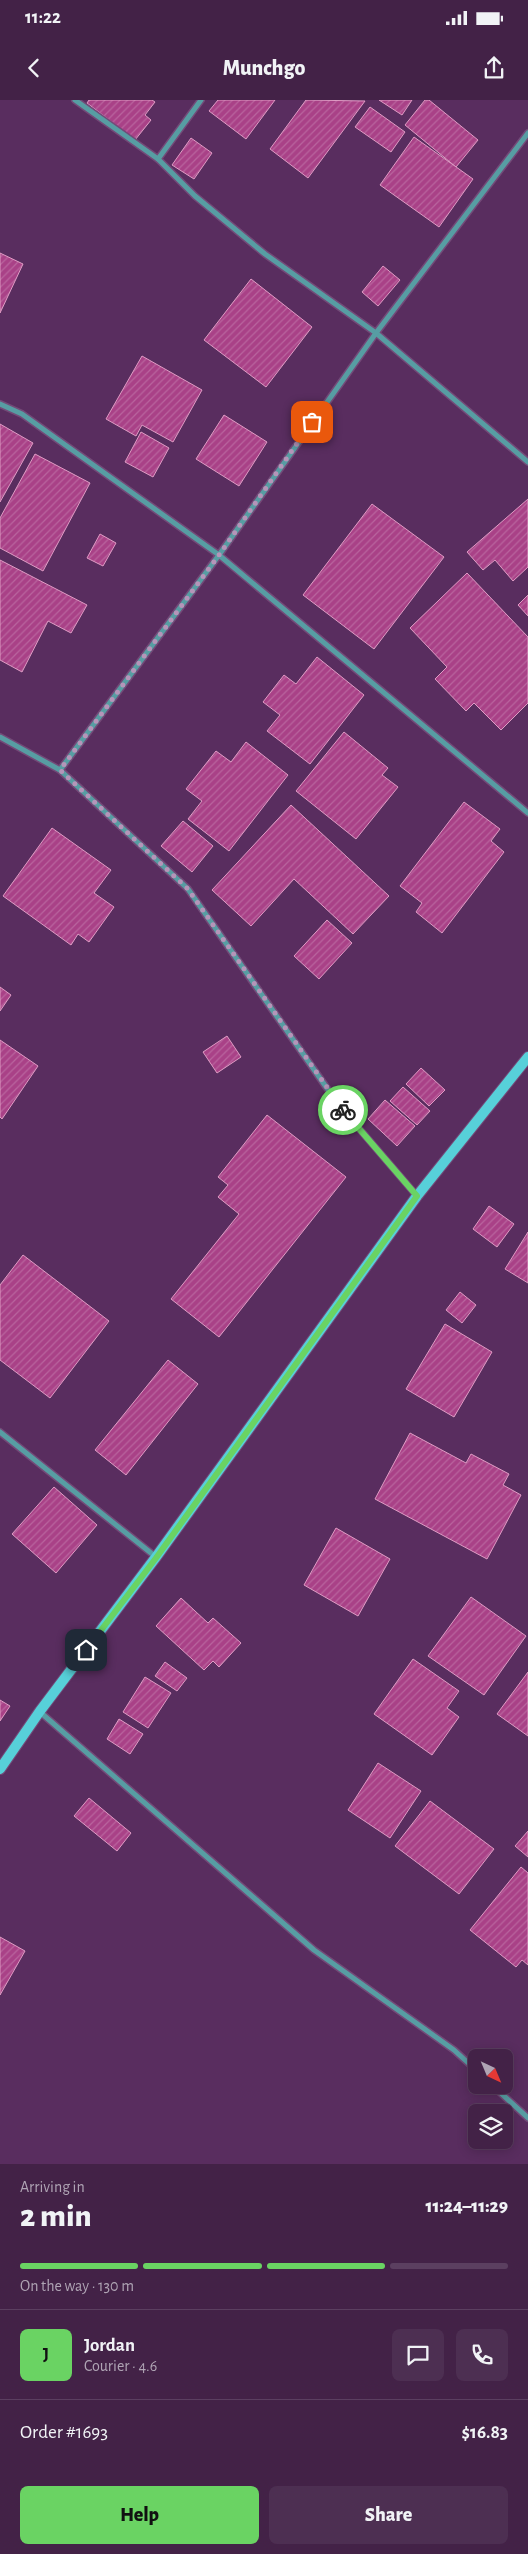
<!DOCTYPE html>
<meta charset="utf-8">
<style>
:root{--surface:#432247;--page:#4d2f52;--text:#f1f3f6;--muted:#afa4b4;--line:#5b3f60;--accent:#6ad363}
body{margin:0;font-family:"Alegreya Sans",sans-serif;background:var(--page);color:var(--text);height:100vh;display:flex;flex-direction:column;font-size:19px;white-space:nowrap}
*{box-sizing:border-box;margin:0}
p{font-size:16px;color:var(--muted)}
.icon{flex:none;width:28px;height:28px;fill:none;stroke:currentColor;stroke-width:2;stroke-linecap:round;stroke-linejoin:round}
.map{position:relative;height:2064px;overflow:hidden}
.drawer{display:flex;flex-direction:column;background:var(--surface);flex:1}
.drawer>*{flex:none}
.needle{width:32px;rotate:136deg}
.buttons{position:absolute;left:468px;top:1949px;display:grid;gap:10px}
.buttons a{display:grid;place-items:center;width:45px;height:45px;border-radius:8px;background:var(--surface);box-shadow:0 2px 12px #0003,0 0 0 1px var(--line);font-size:25px}
.pin{position:absolute;display:grid;place-items:center;width:42px;height:42px;color:#fff;margin:-21px;border-radius:10px;box-shadow:0 2px 8px #0006}
.courier{position:absolute;display:grid;place-items:center;width:50px;height:50px;margin:-25px;border:4px solid #6ad363;border-radius:50%;background:#fff;color:#222;box-shadow:0 1px 6px #0007}
.overview em{font-style:normal;font-weight:800}
.overview div{display:flex;flex-direction:column-reverse}
.overview{display:flex;align-items:center;justify-content:space-between;height:85px;padding:0 20px}
h1{font-size:32px;font-weight:800;line-height:38px}
.bar{display:grid;grid-template-columns:repeat(4,1fr);gap:8px 5px;align-content:center;height:60px;padding:0 20px}
.bar i{height:6px;border-radius:4px;background:var(--line)}
.bar .current{background:var(--accent)}
.bar p{grid-column:span 4}
.line{display:flex;align-items:center;gap:12px;padding:0 20px;border-top:1px solid var(--line)}
.line div{flex:1}
.round{display:grid;place-items:center;flex:none;width:52px;height:52px;border-radius:8px;background:var(--page)}
.action{display:flex;gap:10px;margin-top:auto;padding:10px 20px}
.action a{flex:1;height:58px;border-radius:8px;background:var(--accent);color:#111;font-size:20px;font-weight:800;line-height:58px;text-align:center}
.action a+a{background:var(--page);color:var(--text)}
.status{display:flex;justify-content:space-between;align-items:center;height:35px;padding:0 25px;background:var(--surface);direction:ltr}
.status svg{height:14px;fill:currentColor}
header{display:flex;justify-content:space-between;align-items:center;height:65px;padding:0 20px;background:var(--surface);font-size:22px;font-weight:800}
.map>svg:first-child{display:block}
.building{fill:url(#building-hatch);stroke:#df9bc4}
.lines{fill:none;stroke-linecap:round;stroke-linejoin:round}
.street-casing{stroke:#734a78;stroke-width:8}
.secondary-casing{stroke:#734a78;stroke-width:12}
.street{stroke:#579da3;stroke-width:5}
.secondary{stroke:#57d0d9;stroke-width:10}
.done{stroke:#b595b9;stroke-width:5;stroke-dasharray:0 9}
.route{stroke:#6ad363;stroke-width:6}
</style>
<div class="status"><b>11:22</b><svg viewBox="0 0 49 12"><path d="M0 12V9h3v3zM5 12V6h3v6zM10 12V3h3v9zM15 12V0h3v12zM26 1h20v11H26zM47 4h2v5h-2z"/></svg></div>
<header><svg class="icon" aria-label="back" viewBox="0 0 24 24"><path d="M15 5l-7 7 7 7"/></svg>Munchgo<svg class="icon" aria-label="share" viewBox="0 0 24 24"><path d="M12 15V3M7 8l5-5 5 5M5 13v7h14v-7"/></svg></header>
<div class="map">
<svg width="528" height="2064" viewBox="0 0 528 2064">
<defs>
<pattern id="building-hatch" width="6" height="6" patternUnits="userSpaceOnUse" patternTransform="scale(1.25)"><rect width="6" height="6" fill="#a94187"/><path d="M-1 1l2-2M0 6l6-6M5 7l2-2" fill="none" stroke="#b9649e"/></pattern>
</defs>
<rect width="100%" height="100%" fill="#592d5f"/>
<g class="building">
<path d="M89 0H152L155 2 145 15 151 20 135 40 87 3Z"/>
<path d="M218 0H275L246 39 209 11Z"/>
<path d="M306 0 365 1 308 78 270 49Z"/>
<path d="M379 0H412L402 15Z"/>
<path d="M425 0H429L478 40 456 67 405 25Z"/>
<path d="M370 7 405 32 391 52 355 27Z"/>
<path d="M414 37 473 79 439 127 380 85Z"/>
<path d="M191 38 212 53 194 79 172 65Z"/>
<path d="M0 153 23 164 0 213Z"/>
<path d="M383 166 400 180 378 206 362 192Z"/>
<path d="M251 179 312 227 266 287 204 240Z"/>
<path d="M142 256 202 290 173 342 142 325 136 336 106 319Z"/>
<path d="M224 315 267 342 239 386 196 359Z"/>
<path d="M0 324 33 343 0 402Z"/>
<path d="M141 332 169 348 153 377 125 362Z"/>
<path d="M35 354 90 383 43 471 0 448V418Z"/>
<path d="M528 399V467L513 481 495 460 483 470 467 452Z"/>
<path d="M372 404 444 457 374 549 303 495Z"/>
<path d="M100 434 116 443 103 466 87 458Z"/>
<path d="M0 460 87 505 71 533 48 521 22 572 0 560Z"/>
<path d="M467 473 528 537V603L501 630 474 603 466 611 435 579 447 567 410 528Z"/>
<path d="M528 495V516L518 505Z"/>
<path d="M317 557 364 595 310 664 267 631 280 615 263 602 284 575 296 584Z"/>
<path d="M344 632 388 668 382 675 398 687 356 739 296 691Z"/>
<path d="M246 642 288 675 229 751 188 719 202 701 186 689 216 651 231 662Z"/>
<path d="M464 702 500 729 491 741 504 752 442 833 416 812 422 803 400 786Z"/>
<path d="M291 705 389 796 353 834 294 779 251 826 212 790Z"/>
<path d="M183 721 213 746 192 772 161 746Z"/>
<path d="M52 728 111 770 94 793 114 807 89 842 78 834 71 845 3 796Z"/>
<path d="M327 820 352 843 319 879 294 856Z"/>
<path d="M0 887 11 895 0 911Z"/>
<path d="M227 936 241 957 217 973 203 952Z"/>
<path d="M0 940 38 966 2 1019 0 1017Z"/>
<path d="M421 968 445 990 429 1006 406 984Z"/>
<path d="M403 987 430 1011 417 1025 390 1001Z"/>
<path d="M385 1000 415 1026 397 1046 368 1019Z"/>
<path d="M267 1015 346 1077 219 1237 171 1199 239 1114 218 1097 228 1085 218 1077Z"/>
<path d="M489 1106 514 1124 497 1147 473 1129Z"/>
<path d="M528 1132V1183L505 1169Z"/>
<path d="M23 1155 109 1221 50 1298 0 1260V1185Z"/>
<path d="M460 1192 476 1205 462 1223 446 1210Z"/>
<path d="M445 1224 492 1252 454 1317 406 1289Z"/>
<path d="M168 1260 198 1284 126 1375 95 1350Z"/>
<path d="M410 1333 466 1363 471 1354 509 1374 503 1385 521 1395 487 1459 375 1399Z"/>
<path d="M54 1387 97 1425 56 1473 12 1434Z"/>
<path d="M336 1428 390 1459 358 1516 304 1485Z"/>
<path d="M471 1497 526 1536 484 1595 428 1556Z"/>
<path d="M181 1498 208 1523 213 1518 241 1543 219 1567 213 1561 204 1570 156 1526Z"/>
<path d="M413 1559 459 1591 447 1608 459 1617 432 1655 374 1614Z"/>
<path d="M165 1562 187 1578 177 1591 155 1576Z"/>
<path d="M528 1572V1636L497 1614Z"/>
<path d="M145 1577 171 1593 148 1628 123 1612Z"/>
<path d="M0 1600 10 1606 0 1621Z"/>
<path d="M119 1619 143 1634 130 1654 107 1639Z"/>
<path d="M378 1663 421 1691 390 1738 348 1710Z"/>
<path d="M89 1698 131 1733 117 1751 74 1716Z"/>
<path d="M430 1701 494 1749 459 1794 395 1746Z"/>
<path d="M528 1731V1757L515 1746Z"/>
<path d="M521 1767 528 1773V1865L522 1860 516 1867 470 1830Z"/>
<path d="M0 1837 25 1851 0 1895Z"/>
</g>
<g class="lines">
<defs>
<g id="street">
<path d="M75 0 158 59 195 96 265 154 376 233 528 362"/>
<path d="M158 59 201 0"/>
<path d="M0 304 22 314 219 455 528 713"/>
<path d="M0 637 60 670 188 789 338 1004 417 1096"/>
<path d="M60 670 219 455 376 233 528 33"/>
<path d="M0 1332 156 1457"/>
<path d="M40 1612 314 1850 454 1950 476 1970"/>
<path d="M492 1985 528 2018"/>
</g>
<path id="secondary" d="M0 1669 40 1611 156 1457 417 1096 528 957"/>
</defs>
<use href="#street" class="street-casing"/>
<use href="#secondary" class="secondary-casing"/>
<use href="#street" class="street"/>
<use href="#secondary" class="secondary"/>
</g>
<g class="lines">
<path class="done" d="M312 322 219 455 60 670 188 789 343 1010"/>
<path class="route" d="M86 1550 156 1458 417 1096 343 1010"/>
</g>
</svg>
<div class="buttons">
<a><svg class="needle" viewBox="-14 -14 28 28"><path d="M0-13l5 13h-10z" fill="#e53935"/><path d="M0 13l5-13h-10z" fill="#afa4b4"/></svg></a>
<a><svg class="icon" aria-label="layers" viewBox="0 0 24 24"><path d="M12 4l9 5-9 5-9-5zM3 14l9 5 9-5"/></svg></a>
</div>
<div class="pin" style="left:312px;top:322px;background:#ea580c"><svg class="icon" aria-label="bag" viewBox="0 0 24 24"><path d="M5 8h14l-1 12H6zM9 8a3 3 0 0 1 6 0"/></svg></div>
<div class="pin" style="left:86px;top:1550px;background:#1f2937"><svg class="icon" aria-label="home" viewBox="0 0 24 24"><path d="M3 11l9-7 9 7M6 9v11h12V9"/></svg></div>
<div class="courier" style="left:343px;top:1010px"><svg class="icon" aria-label="bike" viewBox="0 0 24 24"><circle cx="6" cy="16" r="4"/><circle cx="18" cy="16" r="4"/><path d="M6 16l4-8h5l3 8M10 8l3 8H6M13 5h3"/></svg></div>
</div>
<section class="drawer">
<div class="overview"><div><h1>2 min</h1><p>Arriving in</p></div><em>11:24–11:29</em></div>
<div class="bar"><i class="current"></i><i class="current"></i><i class="current"></i><i></i><p>On the way · 130 m</p></div>
<div class="line" style="height:90px"><b class="round" style="background:var(--accent);color:#111">J</b><div><b>Jordan</b><p>Courier · 4.6</p></div><a class="round"><svg class="icon" aria-label="chat" viewBox="0 0 24 24"><path d="M4 5h16v11H9l-5 4z"/></svg></a><a class="round"><svg class="icon" aria-label="phone" viewBox="0 0 24 24"><path d="M5 4h4l2 5-3 2q2 4 5 5l2-3 5 2v4C11 20 4 13 5 4z"/></svg></a></div>
<div class="line" style="height:65px"><div>Order #1693</div><b>$16.83</b></div>
<div class="action"><a>Help</a><a>Share</a></div>
</section>
